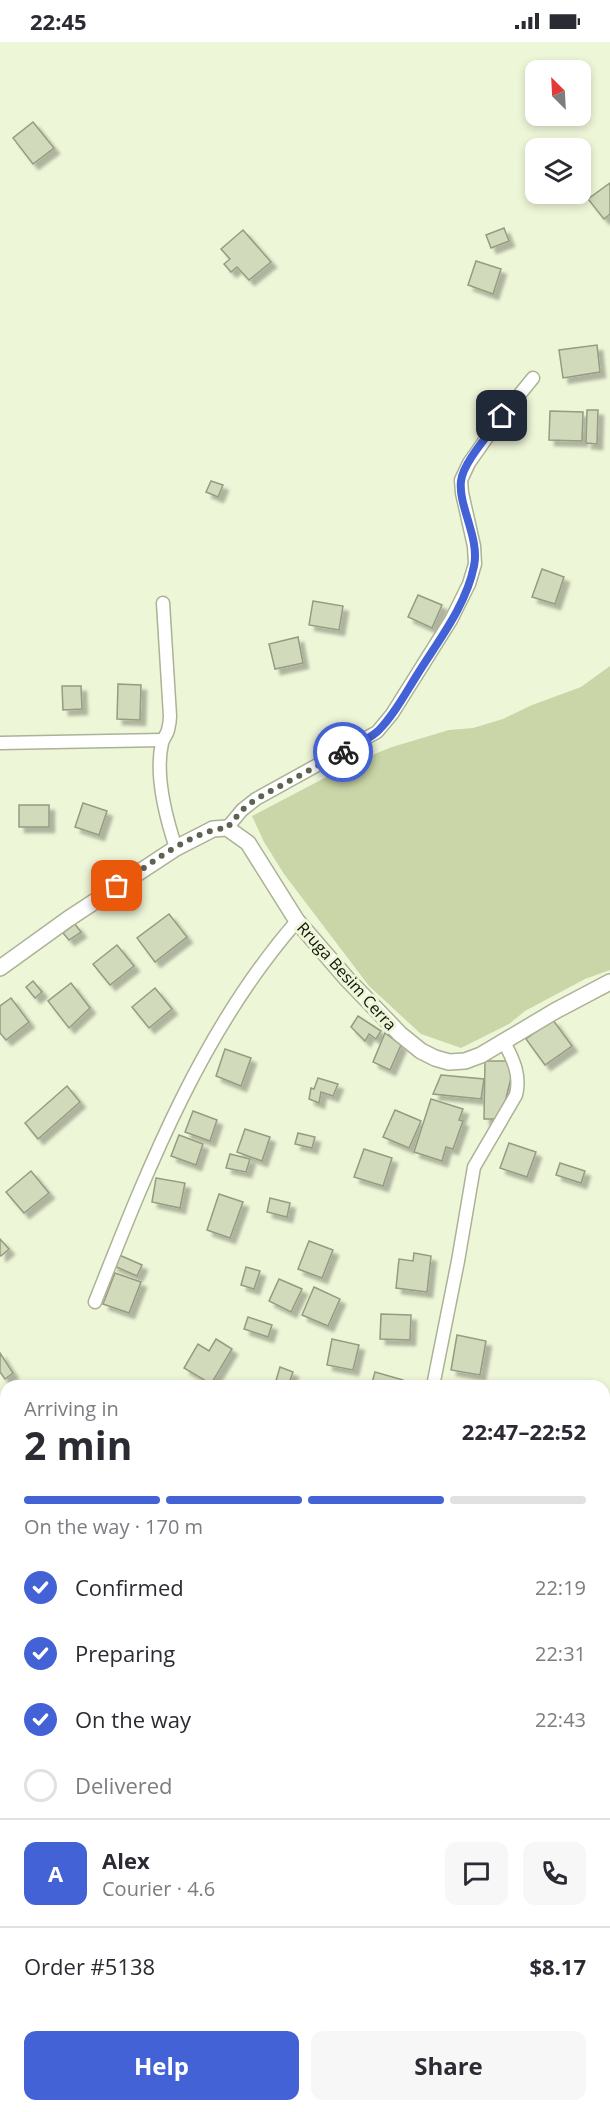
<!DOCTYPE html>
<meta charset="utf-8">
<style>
:root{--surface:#fff;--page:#f7f7f7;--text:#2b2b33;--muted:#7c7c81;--line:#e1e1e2;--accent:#4262d5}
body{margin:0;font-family:"Open Sans",sans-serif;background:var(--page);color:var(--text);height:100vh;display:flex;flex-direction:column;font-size:22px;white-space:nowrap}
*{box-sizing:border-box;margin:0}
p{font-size:20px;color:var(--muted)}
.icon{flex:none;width:33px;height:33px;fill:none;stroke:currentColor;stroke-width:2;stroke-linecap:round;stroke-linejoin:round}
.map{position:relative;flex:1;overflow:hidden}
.side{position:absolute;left:0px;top:1338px;width:610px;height:732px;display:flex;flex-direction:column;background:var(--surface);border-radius:18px 18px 0 0;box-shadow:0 3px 9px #0003}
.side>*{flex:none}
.needle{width:39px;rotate:336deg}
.buttons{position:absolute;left:525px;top:18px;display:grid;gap:12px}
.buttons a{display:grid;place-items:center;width:66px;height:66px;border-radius:12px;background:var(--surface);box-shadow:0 3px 9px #0003;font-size:30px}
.pin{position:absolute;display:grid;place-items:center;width:51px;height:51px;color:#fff;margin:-26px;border-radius:12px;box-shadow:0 3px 9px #0006}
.courier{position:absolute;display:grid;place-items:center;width:60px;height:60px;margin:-30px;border:4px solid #4262d5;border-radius:50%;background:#fff;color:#222;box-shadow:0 2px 8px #0007}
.overview em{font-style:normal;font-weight:700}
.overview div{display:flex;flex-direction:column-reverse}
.overview{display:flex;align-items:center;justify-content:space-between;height:102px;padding:0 24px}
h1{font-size:39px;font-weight:700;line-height:45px}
.bar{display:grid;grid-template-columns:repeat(4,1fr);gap:9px 6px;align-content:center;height:72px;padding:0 24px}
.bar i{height:8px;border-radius:4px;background:var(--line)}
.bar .selected{background:var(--accent)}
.bar p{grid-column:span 4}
.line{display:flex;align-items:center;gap:15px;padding:0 24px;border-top:2px solid var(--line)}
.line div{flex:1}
.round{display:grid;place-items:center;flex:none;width:63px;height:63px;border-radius:12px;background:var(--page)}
ol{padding:0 24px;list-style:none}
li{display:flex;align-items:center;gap:18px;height:66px}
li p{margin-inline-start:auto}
li .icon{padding:6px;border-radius:50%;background:var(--accent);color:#fff;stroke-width:4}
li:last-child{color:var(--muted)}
li i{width:33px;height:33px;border:3px solid var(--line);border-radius:50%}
.action{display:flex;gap:12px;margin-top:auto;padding:12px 24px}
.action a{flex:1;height:69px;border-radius:12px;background:var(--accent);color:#fff;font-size:24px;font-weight:700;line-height:69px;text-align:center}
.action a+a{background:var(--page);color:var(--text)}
.status{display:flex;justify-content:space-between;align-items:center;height:42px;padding:0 30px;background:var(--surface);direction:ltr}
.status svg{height:16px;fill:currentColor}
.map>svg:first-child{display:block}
.green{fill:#cad6a7}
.building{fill:#d2dabc;stroke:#959c80;stroke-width:1.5;filter:url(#shadow)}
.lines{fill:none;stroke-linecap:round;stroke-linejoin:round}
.minor-casing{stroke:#abb296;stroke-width:15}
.tertiary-casing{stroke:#abb296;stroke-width:18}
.minor{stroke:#fff;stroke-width:12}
.tertiary{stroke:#fff;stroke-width:15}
.done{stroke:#5e6251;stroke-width:6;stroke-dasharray:0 10.8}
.route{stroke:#4262d5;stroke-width:8}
.labels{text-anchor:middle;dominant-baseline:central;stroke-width:6;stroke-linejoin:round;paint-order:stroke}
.street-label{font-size:16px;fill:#101208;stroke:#eef6d8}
</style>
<div class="status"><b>22:45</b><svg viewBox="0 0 49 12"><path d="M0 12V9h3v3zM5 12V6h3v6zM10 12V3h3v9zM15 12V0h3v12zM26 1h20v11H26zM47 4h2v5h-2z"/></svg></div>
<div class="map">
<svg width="610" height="2070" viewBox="0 0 610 2070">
<defs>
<filter id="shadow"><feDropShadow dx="5.5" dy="5.5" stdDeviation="1.5" flood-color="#0004"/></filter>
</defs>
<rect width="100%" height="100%" fill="#eef6d8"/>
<g class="green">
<path d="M610 624V928L585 937 525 969 509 982 461 1006 421 992 369 944 284 832 264 800 252 774 357 719 392 705 449 688 473 686 503 677 532 663 581 645Z"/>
<path d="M0 1749 6 1750V1882L0 1881Z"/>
</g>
<g class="building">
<path d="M33 80 54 106 33 122 13 96Z"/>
<path d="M610 141V172L604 177 588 157Z"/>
<path d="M504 186 509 199 491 206 486 193Z"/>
<path d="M243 188 271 220 249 238 237 225 231 230 224 222 230 217 221 207Z"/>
<path d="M476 219 501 227 493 252 468 243Z"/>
<path d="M597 303 600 330 563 336 559 308Z"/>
<path d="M587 368H598L597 402 586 401Z"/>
<path d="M550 369 583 370 582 399 549 398Z"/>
<path d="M211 439 223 443 218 455 206 450Z"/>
<path d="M542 527 564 535 555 562 532 555Z"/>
<path d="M418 553 442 563 432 586 408 575Z"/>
<path d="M313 559 343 564 339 588 309 583Z"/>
<path d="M298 595 303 621 275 627 269 602Z"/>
<path d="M118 642 141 643 140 678 117 677Z"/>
<path d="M62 644H81L82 667 63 668Z"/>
<path d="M83 761 107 769 99 793 75 785Z"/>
<rect x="19" y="763" width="30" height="22"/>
<path d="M169 872 187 895 155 920 137 896Z"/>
<path d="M75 882 81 890 69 898 63 891Z"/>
<path d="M117 903 134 924 110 943 93 922Z"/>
<path d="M33 939 42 950 35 956 26 945Z"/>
<path d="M71 941 90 966 69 986 48 959Z"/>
<path d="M155 946 172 967 149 986 132 965Z"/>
<path d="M11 956 29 980 6 998 0 991V964Z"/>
<path d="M358 974 381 989 376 997 369 992 365 999 351 985Z"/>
<path d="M553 978 572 1004 545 1023 526 997Z"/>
<path d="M385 991 401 1003 390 1028 373 1020Z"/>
<path d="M225 1007 251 1016 241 1044 216 1034Z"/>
<path d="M485 1019H511L512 1032 505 1060 495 1077H484Z"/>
<path d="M441 1033 484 1037 481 1057 433 1052Z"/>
<path d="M318 1036 338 1042 333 1054 321 1050 319 1061 309 1057 311 1046 314 1047Z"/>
<path d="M67 1044 80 1060 38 1097 25 1081Z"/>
<path d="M431 1057 463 1067 459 1078 463 1079 453 1107 446 1105 442 1119 414 1110Z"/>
<path d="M395 1068 421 1079 409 1106 383 1095Z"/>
<path d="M193 1069 217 1078 210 1099 185 1090Z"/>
<path d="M245 1087 270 1095 262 1119 237 1110Z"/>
<path d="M298 1091 315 1095 312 1106 295 1102Z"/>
<path d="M179 1093 203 1102 196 1123 171 1114Z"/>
<path d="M509 1101 536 1110 527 1135 500 1126Z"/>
<path d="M364 1107 392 1116 383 1144 354 1135Z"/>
<path d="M230 1112 250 1117 246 1130 226 1126Z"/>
<path d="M560 1121 585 1129 581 1141 556 1133Z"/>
<path d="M31 1129 49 1151 24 1171 6 1150Z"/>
<path d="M156 1136 185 1141 180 1166 152 1160Z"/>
<path d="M219 1152 243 1160 230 1196 207 1188Z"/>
<path d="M270 1156 290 1161 287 1175 267 1170Z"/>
<path d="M0 1197 9 1207 1 1214 0 1213Z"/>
<path d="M309 1199 333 1208 322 1236 298 1227Z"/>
<path d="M414 1211 431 1214 427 1250 396 1246 399 1217 413 1219Z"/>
<path d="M117 1212 142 1223 137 1234 112 1223Z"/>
<path d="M246 1225 260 1229 254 1247 241 1243Z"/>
<path d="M115 1231 141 1240 129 1271 103 1262Z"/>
<path d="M279 1237 302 1247 291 1270 269 1259Z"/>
<path d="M314 1245 340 1257 328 1284 302 1273Z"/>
<path d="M381 1272 411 1273 410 1298 380 1297Z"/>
<path d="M248 1275 272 1283 268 1295 244 1287Z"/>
<path d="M457 1293 486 1299 480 1333 451 1328Z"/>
<path d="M216 1297 232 1307 211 1342 184 1326 198 1302 209 1309Z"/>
<path d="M332 1297 359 1303 353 1328 327 1323Z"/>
<path d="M0 1311 13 1331 5 1337 0 1330Z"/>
<path d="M280 1325 293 1330 288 1344 275 1342Z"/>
<path d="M375 1330 403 1338 401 1344H371Z"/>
<path d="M0 1686 6 1689V1718L3 1724 0 1722Z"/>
<path d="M604 1748 610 1750V1778L604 1776Z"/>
<path d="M608 1899 610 1900V1930L604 1928V1908Z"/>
<path d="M0 1960H6L5 1988 0 1987Z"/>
<path d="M15 2064H40L39 2070H14Z"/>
<rect x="105" y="2064" width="27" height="6"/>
<path d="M286 2064H312V2067L309 2065 307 2070H284Z"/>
<path d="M528 2064H558L556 2070H526Z"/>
<path d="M579 2064H593L603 2068 602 2070H576Z"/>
</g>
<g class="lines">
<defs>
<g id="minor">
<path d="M163 561 170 674C170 679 169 684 168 688 167 693 163 696 162 701 155 732 166 776 176 806"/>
<path d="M0 701 162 698"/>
<path d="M227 786 242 768 256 757 377 690 392 672 451 578 469 542 475 522 474 504 462 451 461 438 469 421 502 374 533 336"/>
<path d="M95 1260C148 1126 201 989 297 879"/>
<path d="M433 1344 458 1219 474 1125 516 1053C521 1033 513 1017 504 1000"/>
<path d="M61 2070 62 2064"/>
<path d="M263 2070 264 2064"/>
</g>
<path id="tertiary" d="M0 926 68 877 176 806 213 787 227 786 248 801 297 879 347 937 400 992 421 1009 435 1016 449 1020 465 1019 481 1013 555 969 610 940"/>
</defs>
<use href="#minor" class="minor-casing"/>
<use href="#tertiary" class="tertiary-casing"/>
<use href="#minor" class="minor"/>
<use href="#tertiary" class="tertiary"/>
</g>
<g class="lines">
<path class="done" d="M117 844C149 824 189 789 227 786L242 768 256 757 343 710"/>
<path class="route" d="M343 710C354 704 368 698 378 689 394 673 405 652 417 633 438 599 466 564 474 524 480 496 458 464 461 439 463 420 491 390 502 374"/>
</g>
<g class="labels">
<g class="street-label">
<text transform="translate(347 934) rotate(48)">Rruga Besim Cerra</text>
</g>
</g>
</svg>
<div class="buttons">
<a><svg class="needle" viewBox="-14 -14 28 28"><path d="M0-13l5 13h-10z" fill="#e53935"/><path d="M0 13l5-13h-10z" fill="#7c7c81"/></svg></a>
<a><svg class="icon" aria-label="layers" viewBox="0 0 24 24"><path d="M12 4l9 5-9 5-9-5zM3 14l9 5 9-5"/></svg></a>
</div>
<div class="pin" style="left:117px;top:844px;background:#ea580c"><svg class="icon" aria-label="bag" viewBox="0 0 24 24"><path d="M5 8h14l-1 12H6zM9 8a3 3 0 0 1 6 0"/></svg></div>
<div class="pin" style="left:502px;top:374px;background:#1f2937"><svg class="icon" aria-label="home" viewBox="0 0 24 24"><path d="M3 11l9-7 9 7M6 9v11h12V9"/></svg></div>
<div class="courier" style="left:343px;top:710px"><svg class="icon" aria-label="bike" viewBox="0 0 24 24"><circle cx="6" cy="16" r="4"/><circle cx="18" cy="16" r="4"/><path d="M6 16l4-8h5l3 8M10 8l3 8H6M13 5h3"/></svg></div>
<section class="side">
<div class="overview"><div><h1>2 min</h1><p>Arriving in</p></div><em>22:47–22:52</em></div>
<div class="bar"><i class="selected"></i><i class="selected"></i><i class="selected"></i><i></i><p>On the way · 170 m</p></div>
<ol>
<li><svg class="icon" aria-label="check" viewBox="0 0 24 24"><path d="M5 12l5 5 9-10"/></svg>Confirmed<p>22:19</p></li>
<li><svg class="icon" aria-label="check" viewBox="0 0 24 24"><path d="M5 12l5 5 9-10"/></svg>Preparing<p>22:31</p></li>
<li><svg class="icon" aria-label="check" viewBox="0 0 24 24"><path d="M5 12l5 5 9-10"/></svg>On the way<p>22:43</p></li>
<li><i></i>Delivered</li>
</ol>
<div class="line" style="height:108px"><b class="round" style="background:var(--accent);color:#fff">A</b><div><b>Alex</b><p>Courier · 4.6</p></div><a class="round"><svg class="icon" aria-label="chat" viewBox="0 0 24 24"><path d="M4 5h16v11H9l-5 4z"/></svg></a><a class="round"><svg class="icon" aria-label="phone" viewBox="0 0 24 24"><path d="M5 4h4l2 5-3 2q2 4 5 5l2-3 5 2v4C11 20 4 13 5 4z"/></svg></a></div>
<div class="line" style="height:78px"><div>Order #5138</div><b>$8.17</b></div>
<div class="action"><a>Help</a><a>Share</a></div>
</section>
</div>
